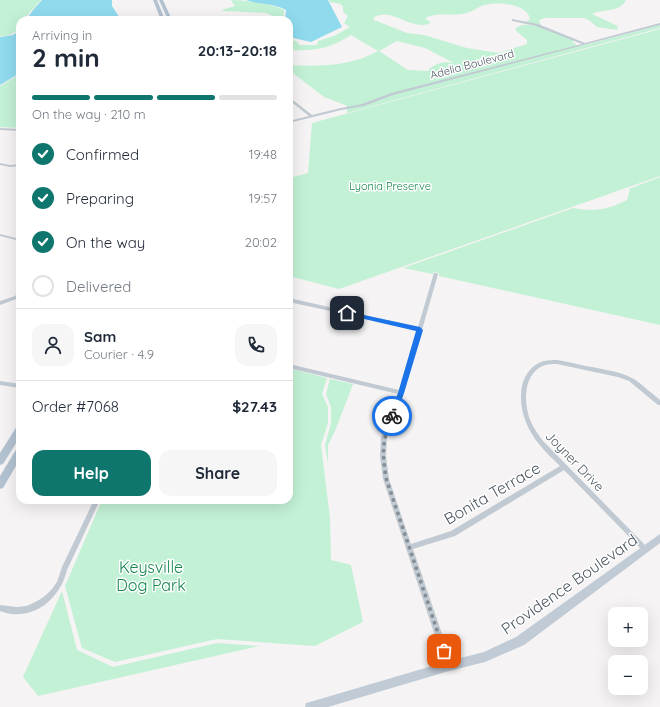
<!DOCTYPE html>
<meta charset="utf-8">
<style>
:root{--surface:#fff;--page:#f6f6f7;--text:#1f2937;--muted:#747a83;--line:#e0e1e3;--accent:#0f766e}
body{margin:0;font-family:Quicksand,sans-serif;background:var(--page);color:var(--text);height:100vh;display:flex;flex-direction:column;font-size:15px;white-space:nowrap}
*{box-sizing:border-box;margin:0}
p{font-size:13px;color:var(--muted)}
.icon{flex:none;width:22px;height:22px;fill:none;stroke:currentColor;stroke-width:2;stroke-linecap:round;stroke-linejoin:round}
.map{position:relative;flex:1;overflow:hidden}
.sheet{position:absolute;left:16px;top:16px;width:277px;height:488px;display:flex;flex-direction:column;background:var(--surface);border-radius:12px;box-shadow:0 4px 16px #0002}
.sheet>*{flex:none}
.fabs{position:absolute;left:608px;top:607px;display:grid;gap:8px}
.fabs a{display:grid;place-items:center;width:40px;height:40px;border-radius:8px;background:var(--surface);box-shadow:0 4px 16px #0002;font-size:20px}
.pin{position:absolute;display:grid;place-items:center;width:34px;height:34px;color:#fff;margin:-17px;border-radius:8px;box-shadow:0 2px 6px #0006}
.courier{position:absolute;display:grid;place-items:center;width:40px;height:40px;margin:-20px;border:3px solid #1a73e8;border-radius:50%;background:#fff;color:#222;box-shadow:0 1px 5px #0007}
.head em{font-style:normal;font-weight:700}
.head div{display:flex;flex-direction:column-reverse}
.head{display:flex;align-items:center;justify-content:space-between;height:68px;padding:0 16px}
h1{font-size:26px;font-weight:700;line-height:30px}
.bar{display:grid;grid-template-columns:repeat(4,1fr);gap:6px 4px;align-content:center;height:48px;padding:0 16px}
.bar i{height:5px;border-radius:3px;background:var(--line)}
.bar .current{background:var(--accent)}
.bar p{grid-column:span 4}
.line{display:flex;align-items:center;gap:10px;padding:0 16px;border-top:1px solid var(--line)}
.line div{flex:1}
.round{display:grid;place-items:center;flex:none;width:42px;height:42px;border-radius:12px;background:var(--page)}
ol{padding:0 16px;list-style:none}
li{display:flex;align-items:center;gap:12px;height:44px}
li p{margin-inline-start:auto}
li .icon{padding:4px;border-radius:50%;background:var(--accent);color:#fff;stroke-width:4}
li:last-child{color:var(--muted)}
li i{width:22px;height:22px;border:2px solid var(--line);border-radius:50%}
.primary-button{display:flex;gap:8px;margin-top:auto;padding:8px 16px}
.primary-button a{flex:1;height:46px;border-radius:12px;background:var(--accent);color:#fff;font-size:16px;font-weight:700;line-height:46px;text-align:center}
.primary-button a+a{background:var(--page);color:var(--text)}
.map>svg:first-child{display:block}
.green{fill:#c3f1d5;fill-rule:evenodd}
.water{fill:#90daee}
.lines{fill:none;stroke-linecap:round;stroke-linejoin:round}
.street{fill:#c1cad2;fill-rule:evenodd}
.secondary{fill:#c1cbd6;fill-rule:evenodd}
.primary{fill:#b3c2d1;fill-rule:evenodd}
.route{fill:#1a73e8}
.done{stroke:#868d94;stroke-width:4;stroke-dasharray:0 7.2}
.labels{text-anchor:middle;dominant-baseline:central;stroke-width:3;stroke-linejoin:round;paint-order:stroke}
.far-street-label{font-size:11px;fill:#4a5661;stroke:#fff}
.far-park-label{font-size:11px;fill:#17864f;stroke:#fff}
.street-label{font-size:13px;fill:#4a5661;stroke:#fff}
.near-street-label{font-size:16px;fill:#4a5661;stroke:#fff}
.near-park-label{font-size:16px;fill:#17864f;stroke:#fff}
</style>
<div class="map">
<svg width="660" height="707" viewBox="0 0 660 707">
<rect width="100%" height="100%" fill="#f5f3f3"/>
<g class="green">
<path d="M0 0H41L29 13 25 20H20V28C13 34 9 36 0 36Z"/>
<path d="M231 0C244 0 273 4 284 10V16L282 20H273L271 15 265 13 223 11 222 10 235 6Z"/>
<path d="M329 0H626C618 14 604 8 592 14L618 26 617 30 597 27 589 20 584 18H545L539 20 541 26 526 22 530 19C528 4 496 1 484 5 476 8 471 13 462 14 448 16 439 12 425 18L431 23C411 32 391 5 373 18L374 20 407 33 424 35 467 48 499 53 527 44V40L515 30C523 15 561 36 574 40L572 42 576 44 575 46 585 45 660 25V28L347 113V106L345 105 324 97 289 70V65C319 67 351 66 378 51L351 35C329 49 315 51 289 50V39L296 41 300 45H317L318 41 334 36 350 27 344 23 348 16 343 12V6L340 4 330 2ZM397 41 425 48 454 63C444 61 434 63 428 71L408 70 379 51Z"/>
<path d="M660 29V176L339 289 289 276V178L308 173 312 123Z"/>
<path d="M20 74V128L0 127V86Z"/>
<path d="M660 177V325L439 276V273L434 272 433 274 403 268 573 208C597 212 606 210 627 200L630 190 629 189Z"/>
<path d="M289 368 327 378 322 394 328 407V423L321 445 330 518 331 560 351 565 363 622 315 646 217 639 115 662 82 648 65 586 102 500H289Z"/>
<path d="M330 379 353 384 335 431 328 445V463L325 445 331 423V407L326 394Z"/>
<path d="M62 591 77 650 113 667 217 643 259 646 38 696 23 677Z"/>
</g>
<g class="water">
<path d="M42 0H112V6L121 20H26L33 10Z"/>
<path d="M246 0H328L342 27 311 42 289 37V20H285L286 10C273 3 259 5 246 0Z"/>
<path d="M20 30V73L0 85V37L13 35Z"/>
</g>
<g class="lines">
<g class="street">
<path d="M512 19 538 24 585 43 660 23V25L393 95 364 106 341 110 289 123V121L309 116 289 100V97L312 115 341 108 362 104 391 93 582 44 536 26 512 21Z"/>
<path d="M0 128 20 129V131L0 130Z"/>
<path d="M0 163 10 165 20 164V166L10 167 0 165Z"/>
<path d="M0 234 20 239V241L0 236Z"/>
<path d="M434 273H436L438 274 404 393 387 437 386 456 389 479 411 544 451 531 560 466C553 459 545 452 539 444 525 427 517 404 523 382 527 371 534 364 544 361 548 360 553 360 557 360 564 361 573 363 581 365 596 368 620 371 634 379 643 385 651 393 660 400V405H658L629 381 618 377 557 364C551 364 544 364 539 368 524 378 524 401 529 417 532 426 538 434 543 441L647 547 648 549 647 551 645 552 643 551 564 470 455 536 413 549 453 666 452 669 449 670 446 669 445 666 383 479 380 456 381 437 398 394 289 368V364L399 390 417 330 289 302V298L418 327Z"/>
<path d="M20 291V296L19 298 0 305V301L15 296 18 292Z"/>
<path d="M0 381 20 384V388L0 385Z"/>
<path d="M94 500H100L67 570C62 592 43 614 18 614 12 615 6 613 0 611V605L17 607 27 606 39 600 46 595 52 589 57 582 62 567Z"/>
</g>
<path class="secondary" d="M660 534V543L524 645 485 662 449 671 328 707H305L306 703 310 702 449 661 484 652 516 637Z"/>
<g class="primary">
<path d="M153 0H157L165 20H161Z"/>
<path d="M159 0H163L172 20H168Z"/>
<path d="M20 425V437L3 464 0 465V453L17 426Z"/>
<path d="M20 447V459L3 488 0 489V476L17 448Z"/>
</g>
</g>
<path class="route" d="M345 311 420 327 423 330 404 393 395 418 392 419 389 416 398 393 416 331 347 315 344 313Z"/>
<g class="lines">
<path class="done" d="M392 416C382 442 382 451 386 478L444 651"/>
</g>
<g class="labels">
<g class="far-street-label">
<text transform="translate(472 64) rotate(-15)">Adelia Boulevard</text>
</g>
<g class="far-park-label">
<text x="390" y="186">Lyonia Preserve</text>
</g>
<g class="street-label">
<text transform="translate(575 461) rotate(46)">Joyner Drive</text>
</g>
<g class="near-street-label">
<text transform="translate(492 493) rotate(-30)">Bonita Terrace</text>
<text transform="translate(569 584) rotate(-35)">Providence Boulevard</text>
</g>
<g class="near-park-label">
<text x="151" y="567">Keysville<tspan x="151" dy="18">Dog Park</tspan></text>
</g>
</g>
</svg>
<div class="fabs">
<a>+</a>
<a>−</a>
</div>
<div class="pin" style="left:444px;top:651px;background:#ea580c"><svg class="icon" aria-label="bag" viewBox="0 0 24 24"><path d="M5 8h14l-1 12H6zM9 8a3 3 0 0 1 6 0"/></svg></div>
<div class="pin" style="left:347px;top:313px;background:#1f2937"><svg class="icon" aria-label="home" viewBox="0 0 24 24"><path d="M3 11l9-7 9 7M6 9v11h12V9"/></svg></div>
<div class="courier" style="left:392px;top:416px"><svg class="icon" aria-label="bike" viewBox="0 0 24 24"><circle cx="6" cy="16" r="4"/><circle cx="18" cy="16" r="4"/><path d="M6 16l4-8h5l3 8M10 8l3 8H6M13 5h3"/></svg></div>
<section class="sheet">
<div class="head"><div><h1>2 min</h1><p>Arriving in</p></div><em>20:13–20:18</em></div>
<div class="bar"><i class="current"></i><i class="current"></i><i class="current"></i><i></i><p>On the way · 210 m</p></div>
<ol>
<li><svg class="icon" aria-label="check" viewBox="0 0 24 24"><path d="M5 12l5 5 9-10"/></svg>Confirmed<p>19:48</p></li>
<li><svg class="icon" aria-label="check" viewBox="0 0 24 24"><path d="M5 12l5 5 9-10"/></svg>Preparing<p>19:57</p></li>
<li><svg class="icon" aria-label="check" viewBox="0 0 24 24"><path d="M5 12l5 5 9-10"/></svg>On the way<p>20:02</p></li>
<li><i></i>Delivered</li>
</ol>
<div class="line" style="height:72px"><a class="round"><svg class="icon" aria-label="person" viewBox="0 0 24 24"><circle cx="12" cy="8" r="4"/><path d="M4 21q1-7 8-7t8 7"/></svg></a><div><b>Sam</b><p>Courier · 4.9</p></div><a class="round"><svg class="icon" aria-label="phone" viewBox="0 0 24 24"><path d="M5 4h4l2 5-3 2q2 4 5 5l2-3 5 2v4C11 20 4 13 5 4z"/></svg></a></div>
<div class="line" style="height:52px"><div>Order #7068</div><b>$27.43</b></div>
<div class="primary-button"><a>Help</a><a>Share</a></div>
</section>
</div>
